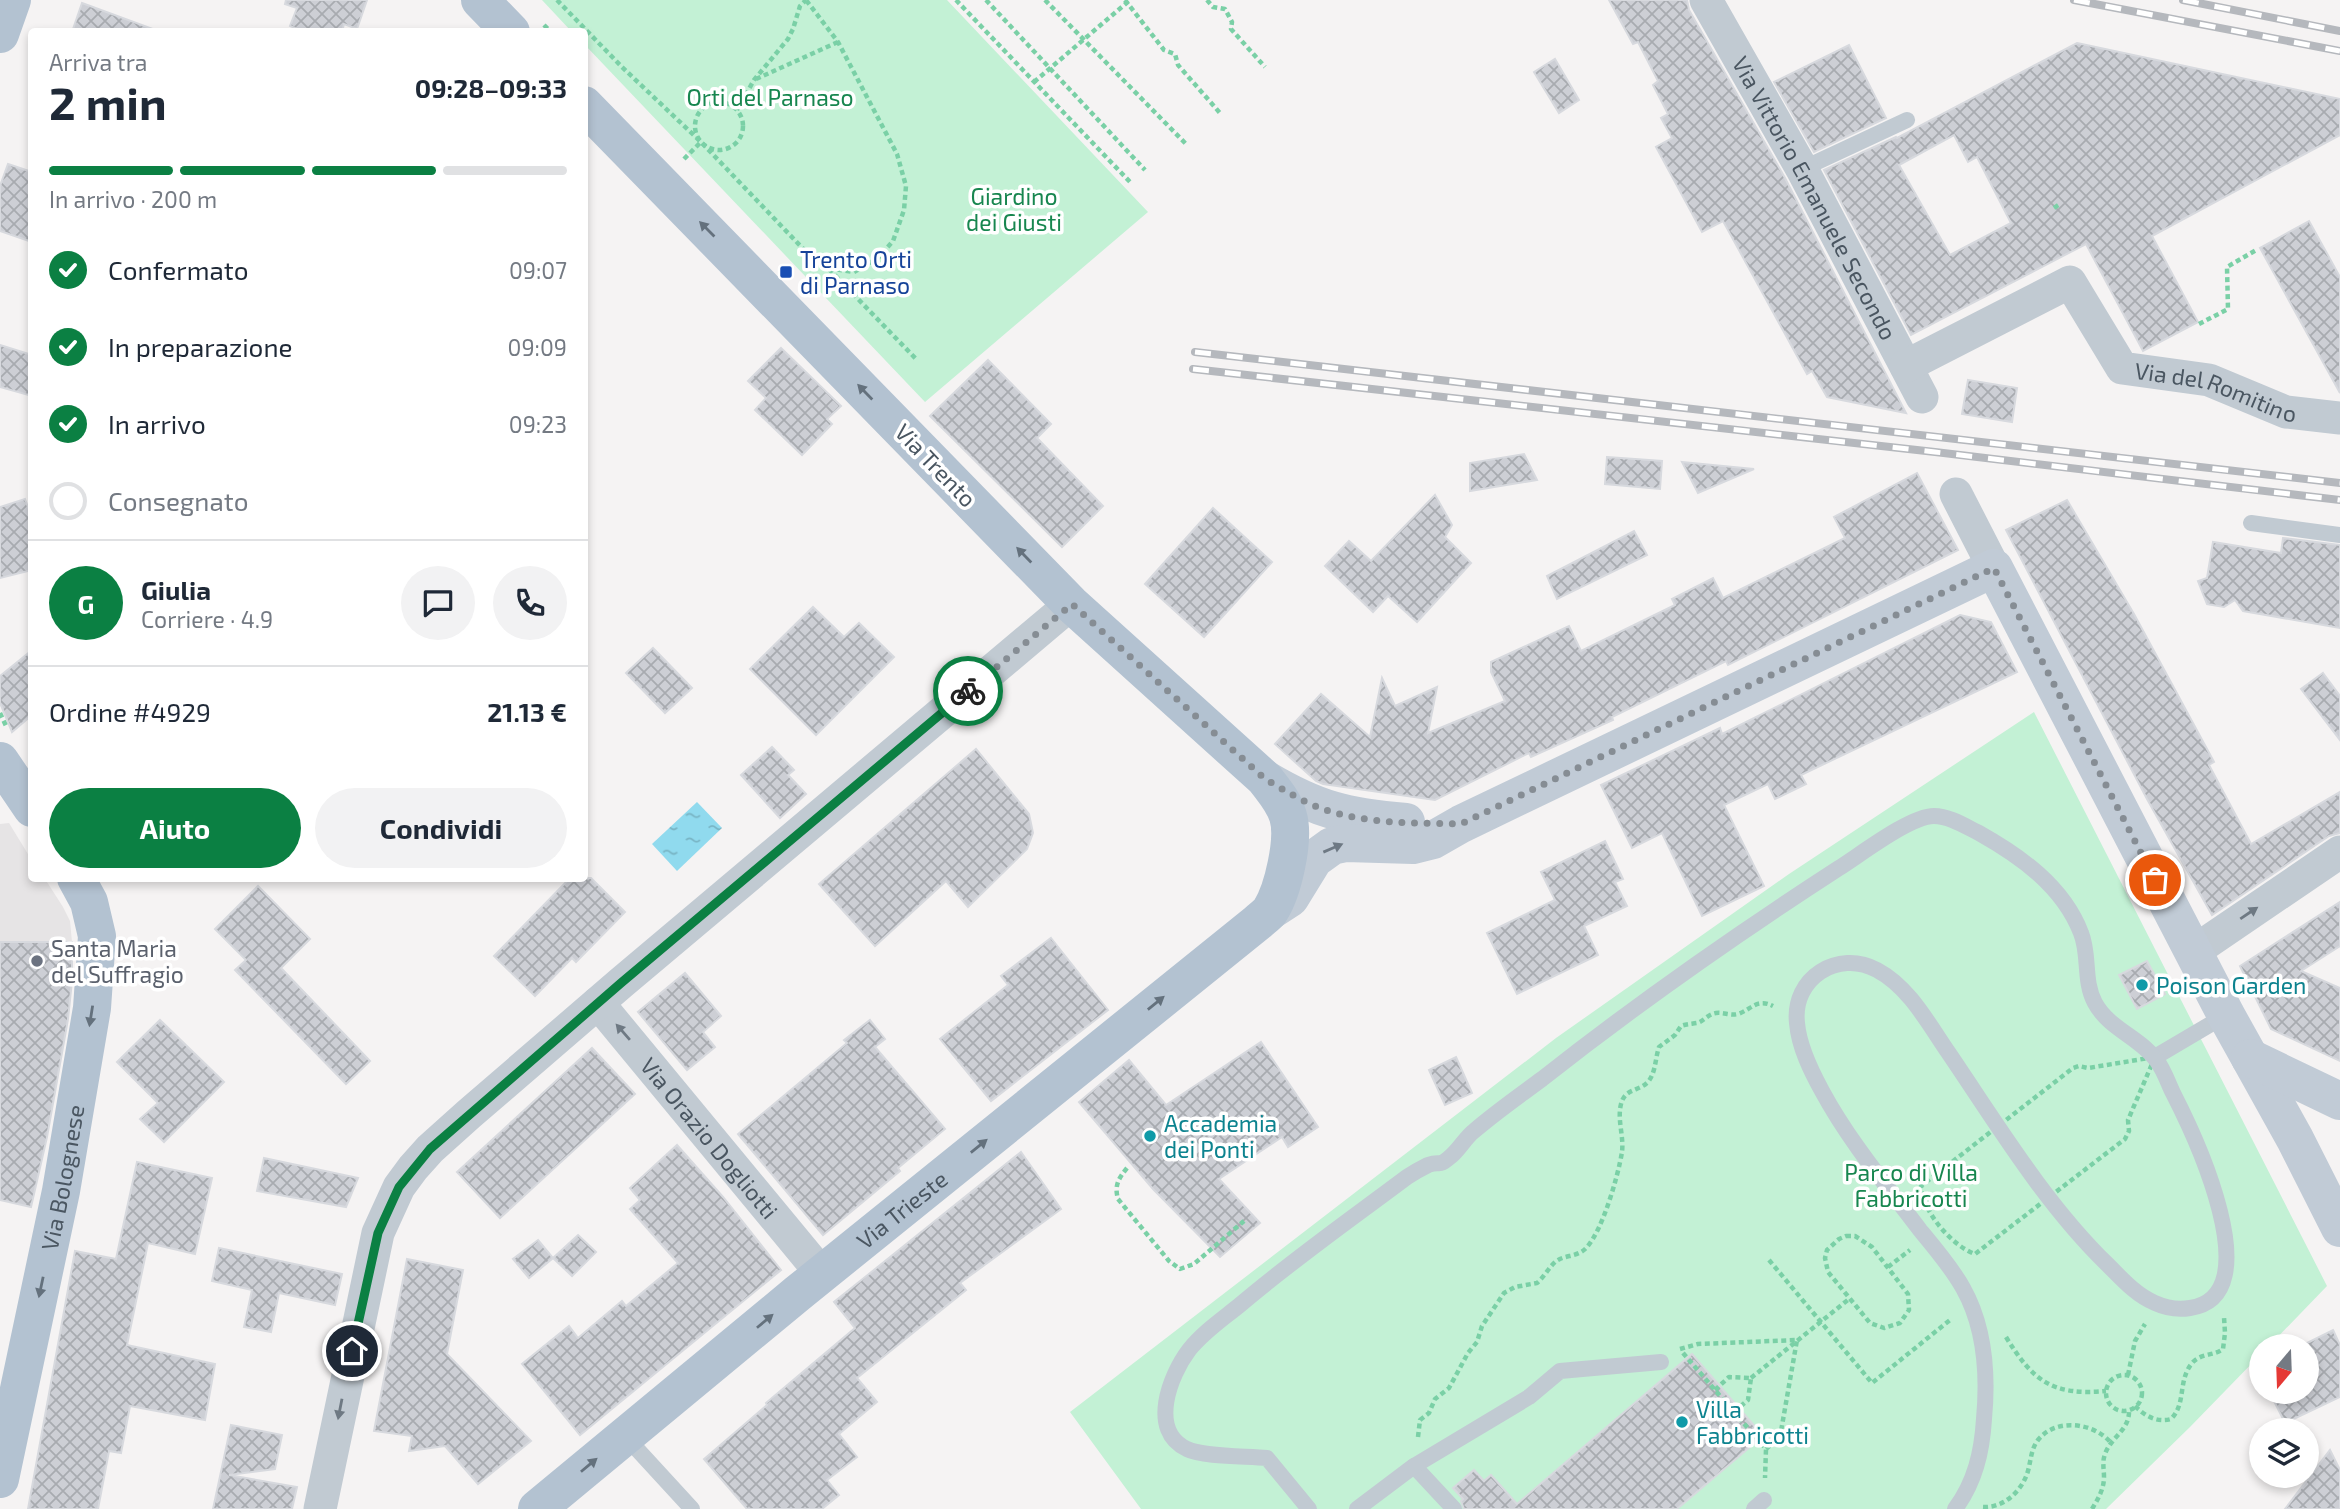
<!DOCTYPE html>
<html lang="it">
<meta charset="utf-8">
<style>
:root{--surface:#fff;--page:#f2f2f3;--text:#1f2937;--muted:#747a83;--line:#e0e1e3;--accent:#0b8043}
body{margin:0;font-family:"Exo 2",sans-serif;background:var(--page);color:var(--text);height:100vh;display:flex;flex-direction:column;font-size:26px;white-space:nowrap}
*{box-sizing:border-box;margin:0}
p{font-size:23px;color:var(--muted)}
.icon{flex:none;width:38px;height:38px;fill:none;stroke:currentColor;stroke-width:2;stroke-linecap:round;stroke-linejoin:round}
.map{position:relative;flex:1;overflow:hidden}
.details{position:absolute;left:28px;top:28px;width:560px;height:854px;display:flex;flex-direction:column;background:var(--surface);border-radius:7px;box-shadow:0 4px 10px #0003}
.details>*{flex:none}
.needle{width:46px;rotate:199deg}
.tools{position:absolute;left:2249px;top:1334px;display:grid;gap:14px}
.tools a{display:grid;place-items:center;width:70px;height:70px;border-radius:50%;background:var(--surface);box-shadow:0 4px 10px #0003;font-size:35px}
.pin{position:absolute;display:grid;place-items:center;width:60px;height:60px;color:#fff;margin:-30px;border:4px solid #fff;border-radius:50%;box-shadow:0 2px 7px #0007}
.courier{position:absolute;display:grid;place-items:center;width:70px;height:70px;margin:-35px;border:5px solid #0b8043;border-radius:50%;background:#fff;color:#222;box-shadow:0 2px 9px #0007}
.overview em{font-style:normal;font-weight:700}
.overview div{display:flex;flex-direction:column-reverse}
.overview{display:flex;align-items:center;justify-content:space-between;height:119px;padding:0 21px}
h1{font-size:46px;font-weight:700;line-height:52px}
.bar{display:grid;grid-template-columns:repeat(4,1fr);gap:10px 7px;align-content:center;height:84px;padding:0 21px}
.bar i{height:9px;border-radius:5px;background:var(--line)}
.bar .current{background:var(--accent)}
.bar p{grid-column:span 4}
.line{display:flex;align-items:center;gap:18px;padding:0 21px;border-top:2px solid var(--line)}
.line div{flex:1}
.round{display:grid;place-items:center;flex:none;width:74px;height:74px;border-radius:37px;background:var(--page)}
ol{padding:0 21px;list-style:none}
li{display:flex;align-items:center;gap:21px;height:77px}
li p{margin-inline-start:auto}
li .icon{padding:7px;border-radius:50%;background:var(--accent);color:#fff;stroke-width:4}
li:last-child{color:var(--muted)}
li i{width:38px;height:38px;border:4px solid var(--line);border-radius:50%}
.action{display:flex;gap:14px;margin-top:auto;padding:14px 21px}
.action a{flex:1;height:80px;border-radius:42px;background:var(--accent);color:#fff;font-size:28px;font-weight:700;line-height:80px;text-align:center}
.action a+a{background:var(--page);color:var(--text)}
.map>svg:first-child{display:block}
.education{fill:#e6e4e5}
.green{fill:#c3f1d5}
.water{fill:url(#water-ripples)}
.building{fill:url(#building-cross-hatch);stroke:#d7d9de;stroke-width:2;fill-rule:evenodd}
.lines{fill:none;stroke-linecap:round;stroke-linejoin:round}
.path{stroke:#7ad0a6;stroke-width:4.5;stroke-dasharray:5 3.5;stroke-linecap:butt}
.lane{stroke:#c1cad2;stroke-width:16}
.street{stroke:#c1cad2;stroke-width:33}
.secondary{stroke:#c1cbd6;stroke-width:38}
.primary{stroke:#b3c2d1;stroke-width:38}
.rail-casing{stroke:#b5b8bd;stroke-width:8}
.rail{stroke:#fff;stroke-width:5;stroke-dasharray:16;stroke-linecap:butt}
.oneway{fill:#64717d}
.oneway2{fill:#6e7984}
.oneway3{fill:#6e7983}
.done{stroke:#868d94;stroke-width:7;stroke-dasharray:0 12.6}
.route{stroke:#0b8043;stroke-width:9}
.transit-dot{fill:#1a4fb4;stroke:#fff;stroke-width:2.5}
.worship-dot{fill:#6b7280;stroke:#fff;stroke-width:2.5}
.culture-dot{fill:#0f9aa8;stroke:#fff;stroke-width:2.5}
.labels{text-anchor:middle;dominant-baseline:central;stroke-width:7;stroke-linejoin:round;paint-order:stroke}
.park-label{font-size:23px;fill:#17864f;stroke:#fff}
.street-label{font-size:23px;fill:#4a5661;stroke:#fff}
.transit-label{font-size:23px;fill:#164399;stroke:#fff;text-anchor:start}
.worship-label{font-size:23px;fill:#5b616d;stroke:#fff;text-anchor:start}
.culture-label{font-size:23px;fill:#0d838f;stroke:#fff;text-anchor:start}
</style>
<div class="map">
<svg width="2340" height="1509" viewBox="0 0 2340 1509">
<defs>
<pattern id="water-ripples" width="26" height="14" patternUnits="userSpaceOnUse" patternTransform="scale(1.75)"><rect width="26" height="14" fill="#90daee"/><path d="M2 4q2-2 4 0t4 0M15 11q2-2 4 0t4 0" fill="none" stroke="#78b4c4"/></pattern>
<pattern id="building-cross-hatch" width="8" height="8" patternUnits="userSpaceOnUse" patternTransform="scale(1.75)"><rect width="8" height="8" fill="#cdcfd5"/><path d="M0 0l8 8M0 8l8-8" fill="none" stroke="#a8abb0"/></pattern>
</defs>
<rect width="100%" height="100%" fill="#f5f3f3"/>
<path class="education" d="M9 823 31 859 32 878 45 879 63 907 70 921 72 942H2L1 980 72 981 64 1041 0 1042V824Z"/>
<g class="green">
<path d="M542 0H947L1148 212 925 402 585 45 584 32 571 31Z"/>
<path d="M2034 712 2327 1286 2269 1346H2261V1354L2190 1427 2106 1509H1141L1070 1412 1556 1038 1789 874Z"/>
</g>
<path class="water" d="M697 802 722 828 677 871 652 844Z"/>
<g class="building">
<path d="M286 0H367L357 29 344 24 342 32H304L290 26 297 8 285 4Z"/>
<path d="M1609 0H1687L1689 10 1785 178 1906 413 1827 397 1812 371 1807 374 1723 221 1702 232 1656 147 1672 138 1661 118 1668 114 1653 85 1658 81 1638 42 1633 44Z"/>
<path d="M82 3 153 29 152 32H72Z"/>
<path d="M2077 43 2340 99V135L2152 236 2198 322 2143 351 2086 244 1911 335 1824 170 1896 137 1897 138ZM1954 135 1968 162 1977 157 2011 223 1950 255 1899 165Z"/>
<path d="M1849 45 1886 118 1814 152 1774 82Z"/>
<path d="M1555 59 1579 100 1559 113 1534 72Z"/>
<path d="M8 164 32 172V242L0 231V186Z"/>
<path d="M2309 221 2340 277V393L2260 248Z"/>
<path d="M0 345 32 355V396L0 387Z"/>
<path d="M781 348 841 406 827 419 832 424 802 455 755 410 766 398 748 381Z"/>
<path d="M988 360 1051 424 1037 438 1103 506 1062 547 930 416Z"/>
<path d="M1968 380 2017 388 2012 422 1962 414Z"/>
<path d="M1524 454 1537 480 1470 491V463Z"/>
<path d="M1607 457 1662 461 1660 489 1605 484Z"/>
<path d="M1682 462 1754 469 1698 493Z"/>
<path d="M1917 473 1958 550 1728 665 1726 661 1612 717 1613 720 1531 757 1529 753 1435 800 1323 784 1316 781 1275 744 1321 694 1370 737 1382 678 1395 706 1437 687 1428 733 1505 701 1491 672V662L1569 626 1581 651 1675 605 1672 599 1713 578 1723 598 1845 538 1834 517Z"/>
<path d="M1435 495 1452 525 1445 537 1471 563 1417 622 1388 596 1373 612 1325 566 1349 541 1371 561Z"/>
<path d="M25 499 32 518V570L0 578V507Z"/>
<path d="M2067 500 2134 614 2214 762 2209 765 2251 844 2340 792V833L2329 836 2212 915 2147 799 2006 530Z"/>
<path d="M1213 508 1272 562 1204 637 1145 584Z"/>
<path d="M1634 531 1647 555 1557 599 1547 576Z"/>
<path d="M2283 538 2340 545V628L2243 611 2235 600 2224 607 2207 604 2198 581 2207 578 2213 542 2281 553Z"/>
<path d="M813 607 844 637 859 623 894 657 816 735 750 669Z"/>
<path d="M1960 615 1991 622 2017 672 1801 775 1806 784 1775 799 1768 784 1724 805 1764 886 1702 916 1662 833 1632 848 1601 785 1720 728 1722 734Z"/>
<path d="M653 648 692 688 665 713 626 673Z"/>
<path d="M32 650V715L12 732 0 703V676Z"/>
<path d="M2323 673 2340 696V740L2301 689Z"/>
<path d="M772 747 794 770 788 775 806 794 780 818 741 775Z"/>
<path d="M976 749 1029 814 1033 833 1027 849 968 907 946 881 875 946 819 884Z"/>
<path d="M1605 841 1623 879 1615 882 1627 906 1584 926 1598 955 1517 994 1487 933 1555 900 1541 872Z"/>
<path d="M570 878H591L625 912 576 962 572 958 535 996 494 956Z"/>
<path d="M258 886 310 939 281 968 370 1061 346 1084 235 970 246 960 215 929Z"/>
<path d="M2340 902V946L2301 971 2340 988V1061L2271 1029 2240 966Z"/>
<path d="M1051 938 1108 1010 991 1101 940 1039 1008 985 1001 976Z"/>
<path d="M0 942H72V981L68 1019 47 1137 31 1207 0 1200Z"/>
<path d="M2147 961 2165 994 2137 1009 2119 975Z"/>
<path d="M685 973 721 1016 703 1032 715 1047 687 1070 638 1012Z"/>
<path d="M160 1020 224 1082 164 1142 140 1119 158 1103 117 1062Z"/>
<path d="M870 1020 885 1039 875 1047 945 1129 898 1168 900 1171 823 1235 738 1134 847 1043 844 1040Z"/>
<path d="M1261 1042 1318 1127 1288 1147 1282 1137 1219 1179 1260 1223 1220 1257 1153 1189 1079 1102 1129 1060 1166 1105Z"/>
<path d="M592 1048 635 1094 500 1218 457 1172Z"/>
<path d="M1456 1057 1472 1093 1445 1105 1429 1070Z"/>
<path d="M677 1145 723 1197 781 1270 580 1435 522 1364 569 1326 578 1338 622 1301 626 1306 678 1263 630 1209 640 1200 630 1188Z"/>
<path d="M1021 1152 1061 1209 960 1283 966 1290 857 1378 877 1402 839 1434 857 1457 827 1480 839 1495 822 1509H747L704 1459 767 1405 766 1403 855 1328 834 1302Z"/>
<path d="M264 1158 358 1178 346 1207 257 1191Z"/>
<path d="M137 1162 212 1178 195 1254 148 1243 127 1345 215 1364 205 1420 130 1406 121 1453 109 1451 98 1509H28L75 1251 116 1259Z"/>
<path d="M578 1235 596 1252 572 1276 553 1258Z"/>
<path d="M538 1240 553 1258 529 1278 513 1259Z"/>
<path d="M219 1248 342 1274 335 1305 279 1293 271 1332 244 1327 252 1290 212 1281Z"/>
<path d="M407 1259 463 1270 447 1354 531 1441 478 1484 445 1446 409 1451 412 1436 374 1431Z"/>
<path d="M2333 1330 2340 1345V1397L2285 1423 2269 1391H2306V1346H2301Z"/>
<path d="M1692 1354 1763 1436 1677 1509H1464L1461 1501 1463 1499 1453 1488 1474 1470 1484 1481 1491 1475 1517 1504Z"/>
<path d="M231 1425 282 1435 275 1469 229 1475 297 1487 292 1509H213Z"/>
<path d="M2330 1450 2340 1470V1509H2285Z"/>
</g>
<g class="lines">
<g class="path">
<path d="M557 0 622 67 701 142 811 257 828 268 854 272 878 258 893 241 904 210 906 186 897 154 838 42 806 0"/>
<path d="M956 0 1131 183"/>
<path d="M986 0 1145 170"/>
<path d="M1045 0 1186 144"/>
<path d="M1125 0 1164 50 1175 54 1178 65 1220 113"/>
<path d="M1207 0 1213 7 1225 9 1232 22 1231 29 1265 67"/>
<path d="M544 25 551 32"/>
<path d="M756 79 838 42"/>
<path d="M1034 82 1130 0"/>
<circle cx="719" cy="126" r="24"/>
<path d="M737 110 754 80 788 39 793 29 800 6 806 0"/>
<path d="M684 159 701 142"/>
<path d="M2054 208 2060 204"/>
<path d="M829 269 917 360"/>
<path d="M2199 324 2228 309 2227 267 2258 249"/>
<path d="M0 713 7 728"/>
<path d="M2155 1057 2128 1120 2129 1131 2125 1139 1975 1254C1952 1246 1922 1211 1921 1186L2073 1068 2079 1066 2088 1068Z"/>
<path d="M1127 1168C1119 1178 1114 1185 1118 1199L1169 1261 1180 1269 1194 1264 1244 1221"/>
<path d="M1846 1236H1855L1872 1247 1908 1294 1909 1310 1900 1323 1884 1328 1870 1323 1828 1272 1825 1258 1827 1250 1839 1239Z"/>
<path d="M1769 1260 1872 1383 1950 1320"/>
<path d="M1888 1267 1910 1250"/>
<path d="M2006 1337C2033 1381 2052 1396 2106 1391"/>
<path d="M1680 1349 1698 1344 1797 1340"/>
<path d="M1683 1353 1766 1449 1765 1478"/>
<path d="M2128 1375 2135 1341 2145 1324"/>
<circle cx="2124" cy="1393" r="18"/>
<path d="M1751 1378 1849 1299"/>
<path d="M1715 1390 1729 1377 1751 1378 1748 1400 1734 1412"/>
<path d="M2135 1406C2145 1416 2157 1423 2171 1419 2187 1403 2177 1380 2193 1362 2202 1353 2214 1356 2223 1349L2225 1333 2224 1317"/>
<path d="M1418 1437 1420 1420 1429 1413 1435 1399 1449 1388 1468 1353 1477 1342 1482 1326 1504 1293 1515 1287 1537 1283C1544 1277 1548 1269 1554 1263 1563 1254 1578 1258 1587 1247 1603 1229 1618 1176 1622 1152 1624 1136 1617 1120 1621 1104 1625 1088 1638 1092 1648 1082 1656 1072 1655 1059 1659 1047L1675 1035 1681 1026C1686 1024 1691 1024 1697 1023 1704 1021 1708 1014 1716 1013 1724 1012 1730 1016 1738 1014 1752 1009 1757 998 1773 1006"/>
<path d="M1766 1449 1780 1437 1797 1340"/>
<path d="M1983 1507C2004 1508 2022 1491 2028 1471 2031 1460 2031 1449 2038 1440 2056 1417 2095 1423 2111 1443"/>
<path d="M2092 1509C2098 1499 2104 1489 2104 1477 2104 1469 2102 1462 2105 1454 2111 1437 2130 1430 2129 1410"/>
</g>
<g class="lane">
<path d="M1802 169 1907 120"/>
<path d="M2251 523 2340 535"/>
<path d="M2155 1057 2226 1015"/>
<path d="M625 1436 692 1509"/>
<path d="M1414 1466 1454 1509"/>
<path d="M1309 1509 1267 1458C1247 1456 1203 1457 1187 1449 1148 1431 1170 1375 1189 1350 1203 1332 1224 1318 1241 1304 1294 1259 1351 1219 1407 1177 1410 1175 1424 1167 1428 1165 1442 1160 1437 1168 1450 1157 1459 1150 1465 1138 1474 1131 1496 1112 1519 1096 1542 1079 1637 1004 1737 934 1839 868 1860 855 1910 816 1934 816 1949 816 1965 826 1979 833 2020 856 2063 886 2081 933 2090 955 2083 981 2095 1003 2109 1029 2141 1038 2157 1061 2164 1070 2168 1083 2173 1093 2193 1132 2272 1296 2190 1308 2178 1310 2166 1308 2155 1303 2136 1295 2122 1279 2108 1265 2045 1204 1997 1124 1948 1052 1928 1023 1909 987 1877 970 1838 949 1792 978 1797 1023 1799 1047 1811 1071 1822 1091 1849 1141 1886 1185 1920 1230 1935 1248 1952 1268 1963 1288 1985 1327 1988 1376 1984 1419 1982 1452 1975 1482 1955 1509"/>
<path d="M1357 1509 1414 1466 1529 1397 1560 1371 1661 1362"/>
<path d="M1754 1509 1764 1500"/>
</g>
<g class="street">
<path id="s1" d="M1706 0 1802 169 1922 397"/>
<path id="s2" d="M1906 366 2070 282 2122 368 2209 380 2286 412 2340 418"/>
<path d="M1956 494 1994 568"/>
<path d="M2193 952 2340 852"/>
<path id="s3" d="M598 1003 822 1274"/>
<path d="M320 1509 378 1233 399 1187 413 1168 430 1149 469 1114 621 983 1071 604"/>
</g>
<g class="secondary">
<path d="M1265 779C1317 810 1347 817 1406 822"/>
<path d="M1270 911 1290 898 1314 859 1332 846 1346 843 1413 845 1433 840 1461 824 1994 568 2226 1015 2295 1139 2340 1228"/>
<path d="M2250 1058 2340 1101"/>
</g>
<g class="primary">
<path d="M480 0 511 32"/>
<path d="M0 34 12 0"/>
<path d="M0 761 32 808"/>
<path id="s4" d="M0 1479 61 1191 92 1008 97 936 89 902 76 878"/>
<path id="s5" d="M537 1509 798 1293 1258 922C1262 918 1267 915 1270 911 1283 891 1295 839 1288 816 1284 802 1274 791 1265 779L1071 604 584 105"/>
</g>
<defs>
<g id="rail">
<path d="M2074 0 2340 51"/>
<path d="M2183 0 2340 31"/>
<path d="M1195 352 2340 483"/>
<path d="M1193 369 1935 452 2340 500"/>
</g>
</defs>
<use href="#rail" class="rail-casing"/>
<use href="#rail" class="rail"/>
</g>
<defs><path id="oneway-solid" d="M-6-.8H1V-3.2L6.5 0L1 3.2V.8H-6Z" transform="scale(1.75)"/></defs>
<g class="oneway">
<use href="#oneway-solid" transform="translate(707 229) rotate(-135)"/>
<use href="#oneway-solid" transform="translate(865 392) rotate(-134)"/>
<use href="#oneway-solid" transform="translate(1024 555) rotate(-134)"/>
<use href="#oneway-solid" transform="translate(1156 1003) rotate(-39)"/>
<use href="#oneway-solid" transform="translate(91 1016) rotate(99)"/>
<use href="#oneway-solid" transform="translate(979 1146) rotate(-39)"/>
<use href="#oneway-solid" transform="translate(41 1287) rotate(102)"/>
<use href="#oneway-solid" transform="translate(765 1321) rotate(-40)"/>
<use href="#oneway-solid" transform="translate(589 1465) rotate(-40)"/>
</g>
<use class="oneway2" href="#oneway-solid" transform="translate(1333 848) rotate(-23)"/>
<g class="oneway3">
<use href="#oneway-solid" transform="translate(2249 913) rotate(-34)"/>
<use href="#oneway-solid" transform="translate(623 1032) rotate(-131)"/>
<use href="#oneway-solid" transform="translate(340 1409) rotate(101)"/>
</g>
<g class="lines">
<path class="done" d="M968 691 1072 604 1265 779C1286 791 1306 804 1329 811 1371 824 1417 823 1461 824L1994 568 2155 880"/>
<path class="route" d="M352 1351 378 1233 399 1187 430 1149 621 983 968 691"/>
</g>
<rect class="transit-dot" x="779" y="265" width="14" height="14" rx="3.5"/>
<circle class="worship-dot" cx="37" cy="961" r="7"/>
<g class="culture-dot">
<circle cx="2142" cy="985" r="7"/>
<circle cx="1150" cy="1136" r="7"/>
<circle cx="1682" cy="1422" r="7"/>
</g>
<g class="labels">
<g class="park-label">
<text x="770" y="97">Orti del Parnaso</text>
<text x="1014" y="196">Giardino<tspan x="1014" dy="26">dei Giusti</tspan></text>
<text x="1911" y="1172">Parco di Villa<tspan x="1911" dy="26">Fabbricotti</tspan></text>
</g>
<g class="street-label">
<text stroke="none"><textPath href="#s1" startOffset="226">Via Vittorio Emanuele Secondo</textPath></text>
<text stroke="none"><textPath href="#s2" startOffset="382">Via del Romitino</textPath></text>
<text transform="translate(936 465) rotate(46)">Via Trento</text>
<text stroke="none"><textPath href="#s3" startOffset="175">Via Orazio Dogliotti</textPath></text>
<text stroke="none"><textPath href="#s4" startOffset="308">Via Bolognese</textPath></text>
<text stroke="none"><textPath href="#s5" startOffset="472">Via Trieste</textPath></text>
</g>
<g class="transit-label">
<text x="800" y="259">Trento Orti<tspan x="800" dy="26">di Parnaso</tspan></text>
</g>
<g class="worship-label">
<text x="51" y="948">Santa Maria<tspan x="51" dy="26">del Suffragio</tspan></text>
</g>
<g class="culture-label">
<text x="2156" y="985">Poison Garden</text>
<text x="1164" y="1123">Accademia<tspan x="1164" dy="26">dei Ponti</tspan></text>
<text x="1696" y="1409">Villa<tspan x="1696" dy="26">Fabbricotti</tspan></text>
</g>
</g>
</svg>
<div class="tools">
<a><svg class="needle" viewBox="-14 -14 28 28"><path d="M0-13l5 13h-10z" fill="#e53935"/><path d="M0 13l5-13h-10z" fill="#747a83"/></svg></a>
<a><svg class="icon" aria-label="layers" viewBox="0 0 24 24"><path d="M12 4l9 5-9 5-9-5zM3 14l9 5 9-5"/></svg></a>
</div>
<div class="pin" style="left:2155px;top:880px;background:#ea580c"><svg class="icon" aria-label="bag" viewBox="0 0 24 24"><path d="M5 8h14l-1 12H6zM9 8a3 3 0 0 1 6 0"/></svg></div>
<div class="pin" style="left:352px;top:1351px;background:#1f2937"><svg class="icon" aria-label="home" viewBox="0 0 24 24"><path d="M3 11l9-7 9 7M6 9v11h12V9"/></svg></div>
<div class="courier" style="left:968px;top:691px"><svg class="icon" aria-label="bike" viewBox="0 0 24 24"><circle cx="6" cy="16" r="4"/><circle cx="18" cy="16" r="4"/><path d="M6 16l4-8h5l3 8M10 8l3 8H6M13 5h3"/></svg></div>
<section class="details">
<div class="overview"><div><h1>2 min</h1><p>Arriva tra</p></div><em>09:28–09:33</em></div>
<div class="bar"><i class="current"></i><i class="current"></i><i class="current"></i><i></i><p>In arrivo · 200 m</p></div>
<ol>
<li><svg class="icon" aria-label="check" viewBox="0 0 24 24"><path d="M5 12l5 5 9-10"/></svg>Confermato<p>09:07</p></li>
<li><svg class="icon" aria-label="check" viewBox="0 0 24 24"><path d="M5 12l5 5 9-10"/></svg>In preparazione<p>09:09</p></li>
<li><svg class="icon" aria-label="check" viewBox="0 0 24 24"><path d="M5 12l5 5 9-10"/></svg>In arrivo<p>09:23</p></li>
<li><i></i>Consegnato</li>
</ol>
<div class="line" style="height:126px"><b class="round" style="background:var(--accent);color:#fff">G</b><div><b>Giulia</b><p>Corriere · 4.9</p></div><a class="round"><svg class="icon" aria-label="chat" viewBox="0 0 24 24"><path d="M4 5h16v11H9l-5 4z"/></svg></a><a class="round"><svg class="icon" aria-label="phone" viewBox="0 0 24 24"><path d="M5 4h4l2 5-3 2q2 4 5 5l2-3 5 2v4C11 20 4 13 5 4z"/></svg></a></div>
<div class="line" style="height:91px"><div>Ordine #4929</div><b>21.13 €</b></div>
<div class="action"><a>Aiuto</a><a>Condividi</a></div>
</section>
</div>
